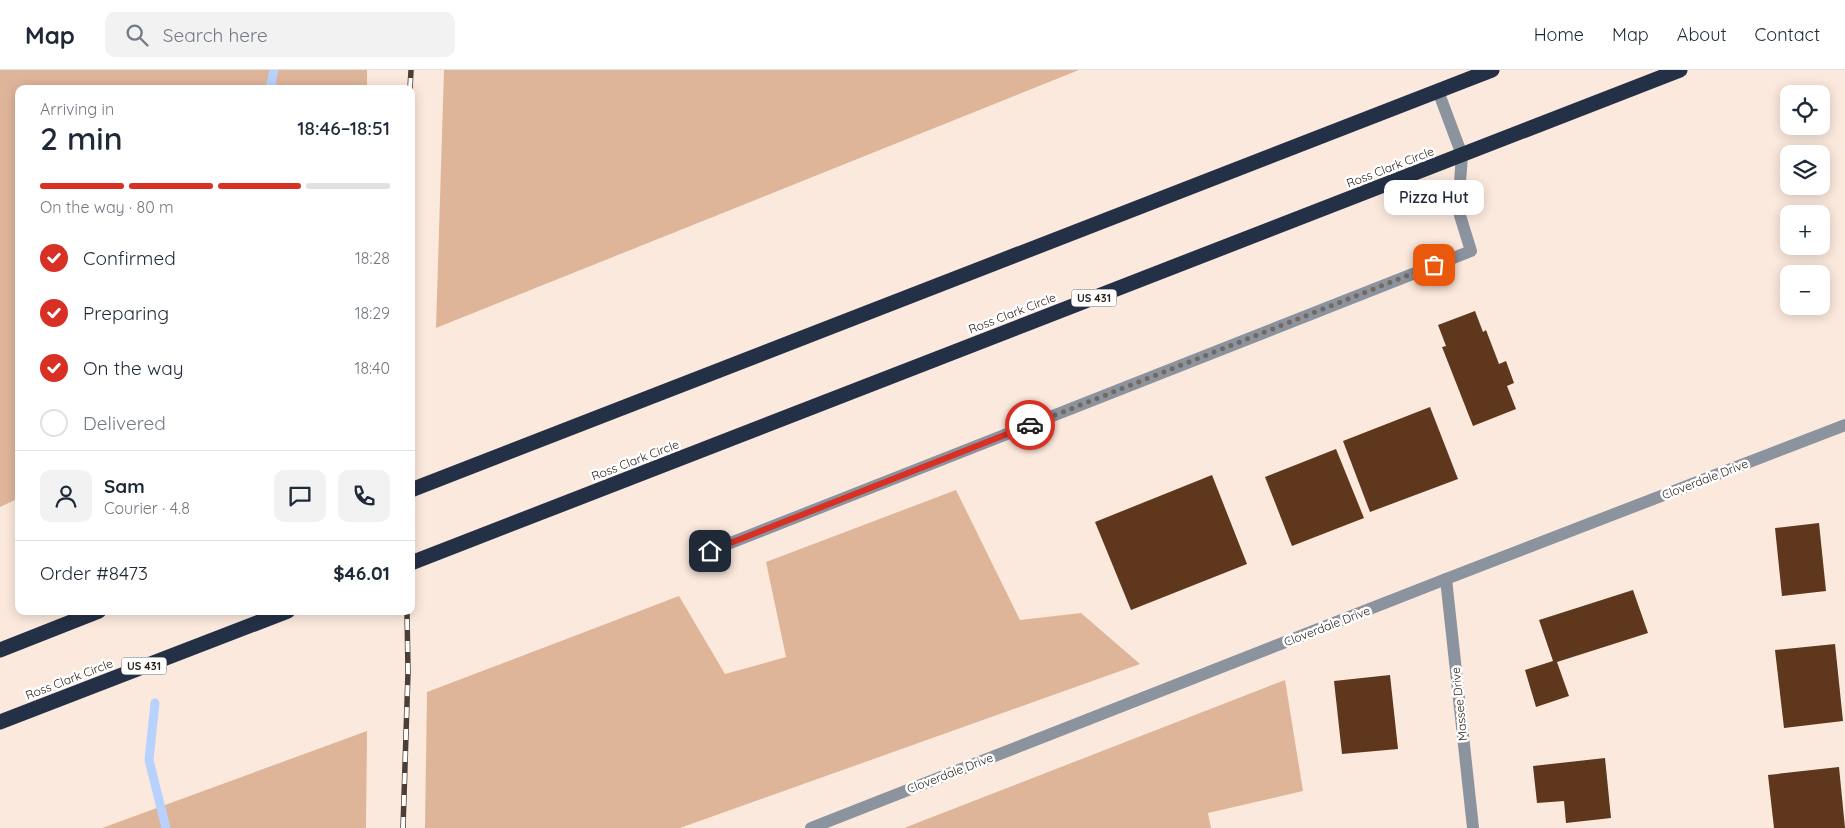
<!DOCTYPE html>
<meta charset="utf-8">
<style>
:root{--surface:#fff;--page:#f2f2f3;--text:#1f2937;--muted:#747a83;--line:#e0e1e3;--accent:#d93025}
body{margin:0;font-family:Quicksand,sans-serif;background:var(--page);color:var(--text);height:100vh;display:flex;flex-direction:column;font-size:19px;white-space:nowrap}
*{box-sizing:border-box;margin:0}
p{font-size:16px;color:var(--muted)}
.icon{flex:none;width:28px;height:28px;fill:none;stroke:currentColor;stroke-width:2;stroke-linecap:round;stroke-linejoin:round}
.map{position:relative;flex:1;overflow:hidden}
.side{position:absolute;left:15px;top:15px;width:400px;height:530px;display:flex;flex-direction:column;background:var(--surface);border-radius:10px;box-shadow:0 2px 12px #0003}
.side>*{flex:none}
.controls{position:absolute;left:1780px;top:15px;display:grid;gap:10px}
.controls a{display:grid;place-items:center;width:50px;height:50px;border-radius:10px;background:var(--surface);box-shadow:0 2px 12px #0003;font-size:25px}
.pin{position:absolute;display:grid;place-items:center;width:42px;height:42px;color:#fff;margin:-21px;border-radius:10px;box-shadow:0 2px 8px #0006}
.courier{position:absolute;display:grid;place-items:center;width:50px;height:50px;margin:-25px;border:4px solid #d93025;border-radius:50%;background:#fff;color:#222;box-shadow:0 1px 6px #0007}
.bubble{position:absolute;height:35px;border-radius:10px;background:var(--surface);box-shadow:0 2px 12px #0003;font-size:16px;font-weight:600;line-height:35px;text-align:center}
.overview em{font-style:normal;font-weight:600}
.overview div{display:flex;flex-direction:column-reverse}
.overview{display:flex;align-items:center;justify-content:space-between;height:85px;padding:0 25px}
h1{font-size:32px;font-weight:600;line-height:38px}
.bar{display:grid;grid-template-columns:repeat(4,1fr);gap:8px 5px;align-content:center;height:60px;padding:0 25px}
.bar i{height:6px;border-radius:4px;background:var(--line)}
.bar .on{background:var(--accent)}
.bar p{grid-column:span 4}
.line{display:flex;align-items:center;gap:12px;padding:0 25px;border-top:1px solid var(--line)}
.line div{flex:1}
.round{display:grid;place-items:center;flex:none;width:52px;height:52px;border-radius:10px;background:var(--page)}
ol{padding:0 25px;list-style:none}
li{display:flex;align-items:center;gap:15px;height:55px}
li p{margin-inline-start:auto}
li .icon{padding:5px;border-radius:50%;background:var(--accent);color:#fff;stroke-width:4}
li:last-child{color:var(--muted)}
li i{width:28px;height:28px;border:2px solid var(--line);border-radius:50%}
header{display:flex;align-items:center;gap:30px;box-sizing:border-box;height:70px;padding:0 25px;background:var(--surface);border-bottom:1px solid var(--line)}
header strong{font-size:24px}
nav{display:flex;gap:28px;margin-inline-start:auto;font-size:18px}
.search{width:350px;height:45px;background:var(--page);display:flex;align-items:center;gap:12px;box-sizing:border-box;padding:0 18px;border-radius:10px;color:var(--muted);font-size:19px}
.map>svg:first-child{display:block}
.green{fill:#dfb59a}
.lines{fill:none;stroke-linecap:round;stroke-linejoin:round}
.stream{stroke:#b8d2ff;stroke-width:9}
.building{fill:#5e371c}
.minor{stroke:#8b939f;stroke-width:12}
.highway{stroke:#243046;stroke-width:15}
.rail-casing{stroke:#4a3e36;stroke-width:5.5}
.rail{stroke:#fff;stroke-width:4;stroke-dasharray:11;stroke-linecap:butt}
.done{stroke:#75685f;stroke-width:5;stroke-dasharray:0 9}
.route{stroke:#d93025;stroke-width:6}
.labels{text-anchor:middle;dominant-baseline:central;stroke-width:5;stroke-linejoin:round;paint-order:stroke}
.shield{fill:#fff;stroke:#6c645f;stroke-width:1}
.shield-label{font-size:11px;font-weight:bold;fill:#2d221b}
.street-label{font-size:12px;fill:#2d221b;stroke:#fff}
</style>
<header>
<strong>Map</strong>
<div class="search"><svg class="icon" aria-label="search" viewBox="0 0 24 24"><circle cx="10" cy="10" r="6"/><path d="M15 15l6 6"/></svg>Search here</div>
<nav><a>Home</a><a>Map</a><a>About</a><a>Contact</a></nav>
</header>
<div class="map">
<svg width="1845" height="758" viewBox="0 0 1845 758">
<rect width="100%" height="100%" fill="#fce9dd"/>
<g class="green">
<path d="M0 0H367V19H19V428L0 437Z"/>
<path d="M444 0H1079L436 258Z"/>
<path d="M956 420 1020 550 1081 543 1140 594 680 758H425L427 622 679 526 725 604 786 587 766 492Z"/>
<path d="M1285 610 1303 721 1208 743 1211 758H904Z"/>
<path d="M367 661 366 758H102Z"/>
</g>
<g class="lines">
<g class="stream">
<path d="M270 19 274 0"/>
<path d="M155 633 149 690 166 758"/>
</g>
</g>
<g class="building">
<path d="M1475 241 1483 262 1486 260 1499 294 1506 291 1514 313 1507 316 1516 339 1473 356 1442 277 1446 276 1438 255Z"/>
<path d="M1430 337 1458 409 1370 442 1343 371Z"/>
<path d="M1336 379 1364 448 1292 476 1265 407Z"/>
<path d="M1212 405 1247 494 1131 540 1095 452Z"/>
<path d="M1819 453 1826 521 1782 526 1775 458Z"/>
<path d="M1633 520 1648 563 1557 592 1569 626 1536 637 1525 600 1553 591 1539 550Z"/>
<path d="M1835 574 1843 651 1784 658 1775 580Z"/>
<path d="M1390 605 1398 679 1342 684 1334 611Z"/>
<path d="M1605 688 1611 748 1566 753 1564 731 1537 733 1533 696Z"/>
<path d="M1839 697 1845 758H1774L1768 705Z"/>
</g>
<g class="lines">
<g class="minor">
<path d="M710 481 1471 181 1458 139 1462 85 1438 21"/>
<path d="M1446 509 1473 758"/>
<path d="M811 758 1446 509 1845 355"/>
</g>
<g class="highway">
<path d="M411 420 1492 0"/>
<path d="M411 493 1680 0"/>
<path d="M0 580 99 541"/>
<path d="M0 652 288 541"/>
</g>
<defs>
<g id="rail">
<path d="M410 19 411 0"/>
<path d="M403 758 408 602 407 541"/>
</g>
</defs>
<use href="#rail" class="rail-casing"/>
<use href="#rail" class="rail"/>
</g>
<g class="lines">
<path class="done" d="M1030 355 1434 195"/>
<path class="route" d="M710 481 1030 355"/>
</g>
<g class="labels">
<g class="shield">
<rect x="1071.5" y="219.5" width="45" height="17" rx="4"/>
<rect x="121.5" y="587.5" width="45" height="17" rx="4"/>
</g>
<g class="shield-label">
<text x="1094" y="228">US 431</text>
<text x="144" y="596">US 431</text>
</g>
<g class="street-label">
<text transform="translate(1390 97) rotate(-21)">Ross Clark Circle</text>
<text transform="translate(1012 243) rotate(-21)">Ross Clark Circle</text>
<text transform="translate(635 390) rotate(-21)">Ross Clark Circle</text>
<text transform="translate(1705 409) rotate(-21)">Cloverdale Drive</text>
<text transform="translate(1327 556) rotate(-21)">Cloverdale Drive</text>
<text transform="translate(69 609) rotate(-21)">Ross Clark Circle</text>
<text transform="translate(1459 634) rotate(-96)">Massee Drive</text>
<text transform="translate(950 703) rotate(-21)">Cloverdale Drive</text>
</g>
</g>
</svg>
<div class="controls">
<a><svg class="icon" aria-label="locate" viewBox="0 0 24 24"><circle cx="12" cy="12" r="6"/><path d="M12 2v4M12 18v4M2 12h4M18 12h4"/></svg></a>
<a><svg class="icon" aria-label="layers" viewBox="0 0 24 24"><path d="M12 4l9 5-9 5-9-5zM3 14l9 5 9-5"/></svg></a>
<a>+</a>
<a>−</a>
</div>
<div class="pin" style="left:1434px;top:195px;background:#ea580c"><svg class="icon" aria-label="bag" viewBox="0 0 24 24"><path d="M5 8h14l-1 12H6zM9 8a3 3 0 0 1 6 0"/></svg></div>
<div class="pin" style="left:710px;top:481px;background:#1f2937"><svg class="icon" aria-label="home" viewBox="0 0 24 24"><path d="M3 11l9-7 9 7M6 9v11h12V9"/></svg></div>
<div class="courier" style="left:1030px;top:355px"><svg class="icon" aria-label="car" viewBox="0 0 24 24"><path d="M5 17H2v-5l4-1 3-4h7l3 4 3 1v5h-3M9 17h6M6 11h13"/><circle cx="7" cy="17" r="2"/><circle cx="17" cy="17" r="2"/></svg></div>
<div class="bubble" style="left:1384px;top:110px;width:100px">Pizza Hut</div>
<section class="side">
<div class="overview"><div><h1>2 min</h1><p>Arriving in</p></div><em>18:46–18:51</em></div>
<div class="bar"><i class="on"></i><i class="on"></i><i class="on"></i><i></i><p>On the way · 80 m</p></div>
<ol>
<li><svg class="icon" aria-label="check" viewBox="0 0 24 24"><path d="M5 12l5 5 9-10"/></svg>Confirmed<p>18:28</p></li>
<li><svg class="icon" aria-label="check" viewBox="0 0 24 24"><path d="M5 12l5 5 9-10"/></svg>Preparing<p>18:29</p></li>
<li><svg class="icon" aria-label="check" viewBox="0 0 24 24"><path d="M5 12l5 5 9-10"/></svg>On the way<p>18:40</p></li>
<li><i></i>Delivered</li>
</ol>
<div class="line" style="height:90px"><a class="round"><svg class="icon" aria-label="person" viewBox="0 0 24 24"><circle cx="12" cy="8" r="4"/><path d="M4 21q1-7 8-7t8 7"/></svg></a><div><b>Sam</b><p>Courier · 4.8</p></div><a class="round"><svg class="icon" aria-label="chat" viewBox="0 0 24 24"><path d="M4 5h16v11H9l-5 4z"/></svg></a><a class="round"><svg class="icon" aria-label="phone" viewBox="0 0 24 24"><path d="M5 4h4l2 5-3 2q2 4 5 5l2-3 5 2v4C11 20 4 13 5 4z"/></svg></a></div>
<div class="line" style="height:65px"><div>Order #8473</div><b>$46.01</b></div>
</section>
</div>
